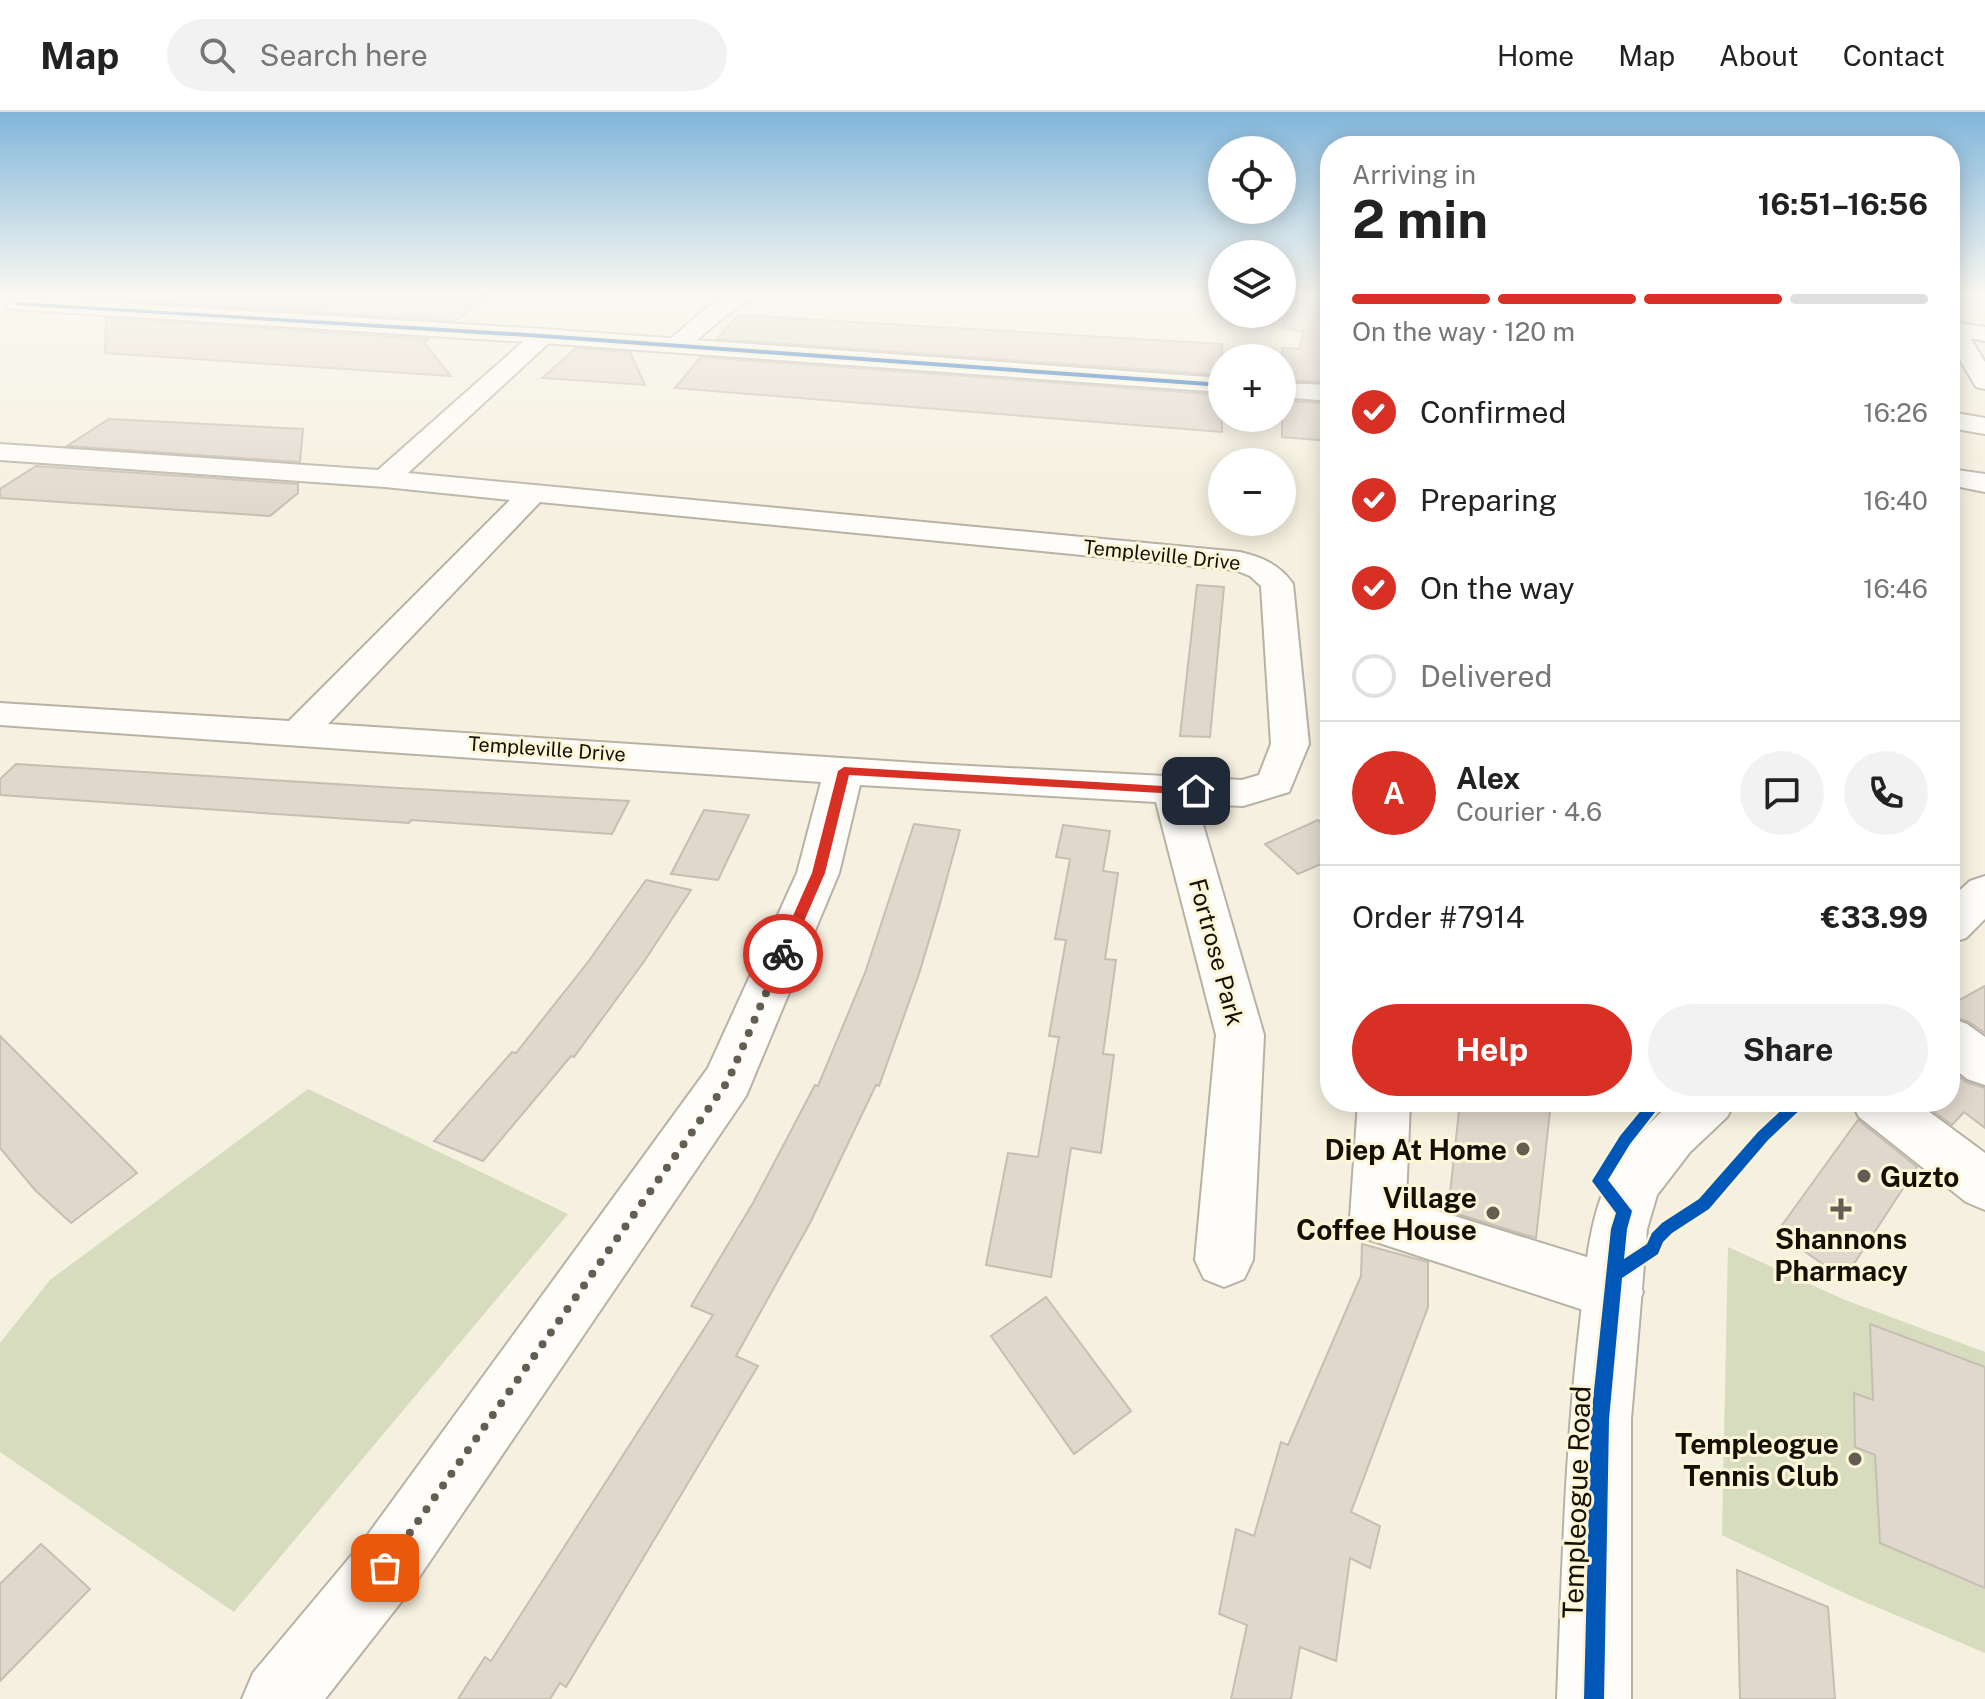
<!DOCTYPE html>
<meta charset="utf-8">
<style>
:root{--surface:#fff;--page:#f2f2f2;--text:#222;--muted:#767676;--line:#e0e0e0;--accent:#d93025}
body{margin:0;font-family:"Public Sans",sans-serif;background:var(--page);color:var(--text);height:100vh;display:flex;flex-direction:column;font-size:30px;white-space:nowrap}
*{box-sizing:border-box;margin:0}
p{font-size:26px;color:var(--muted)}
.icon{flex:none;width:44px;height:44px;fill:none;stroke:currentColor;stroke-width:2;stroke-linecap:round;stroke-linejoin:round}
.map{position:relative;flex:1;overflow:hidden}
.details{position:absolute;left:1320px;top:24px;width:640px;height:976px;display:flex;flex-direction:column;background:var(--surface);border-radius:32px;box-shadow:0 4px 20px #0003}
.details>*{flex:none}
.fabs{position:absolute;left:1208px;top:24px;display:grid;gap:16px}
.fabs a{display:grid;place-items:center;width:88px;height:88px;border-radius:50%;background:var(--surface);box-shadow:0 4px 20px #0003;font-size:40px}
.pin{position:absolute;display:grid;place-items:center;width:68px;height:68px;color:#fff;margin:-34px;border-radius:16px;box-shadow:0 4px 12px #0006}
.courier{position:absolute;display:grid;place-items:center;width:80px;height:80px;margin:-40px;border:6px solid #d93025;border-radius:50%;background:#fff;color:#222;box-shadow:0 2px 10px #0007}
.overview em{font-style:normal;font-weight:700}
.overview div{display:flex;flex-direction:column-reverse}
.overview{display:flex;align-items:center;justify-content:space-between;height:136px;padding:0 32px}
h1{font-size:52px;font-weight:700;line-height:60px}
.bar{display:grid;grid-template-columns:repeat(4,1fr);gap:12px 8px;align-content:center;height:96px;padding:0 32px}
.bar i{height:10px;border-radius:6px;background:var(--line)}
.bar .current{background:var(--accent)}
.bar p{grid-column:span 4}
.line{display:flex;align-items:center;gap:20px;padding:0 32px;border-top:2px solid var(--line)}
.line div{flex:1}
.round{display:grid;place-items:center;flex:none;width:84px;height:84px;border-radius:42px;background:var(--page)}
ol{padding:0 32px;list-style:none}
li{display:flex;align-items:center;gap:24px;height:88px}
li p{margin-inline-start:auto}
li .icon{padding:8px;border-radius:50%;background:var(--accent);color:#fff;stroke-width:4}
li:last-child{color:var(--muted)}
li i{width:44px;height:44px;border:4px solid var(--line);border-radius:50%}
.primary-button{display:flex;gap:16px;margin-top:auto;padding:16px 32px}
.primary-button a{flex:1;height:92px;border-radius:48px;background:var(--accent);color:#fff;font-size:32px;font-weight:700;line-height:92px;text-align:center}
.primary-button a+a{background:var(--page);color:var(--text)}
header{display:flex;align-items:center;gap:48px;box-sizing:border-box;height:112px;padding:0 40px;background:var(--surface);border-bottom:2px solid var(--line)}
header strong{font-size:38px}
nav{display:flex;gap:44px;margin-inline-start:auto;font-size:28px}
.search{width:560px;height:72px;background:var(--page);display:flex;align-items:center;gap:20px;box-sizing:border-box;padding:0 28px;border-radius:44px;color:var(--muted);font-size:30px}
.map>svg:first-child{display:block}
.green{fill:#d6dcbd}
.building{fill:#e1d8cd;stroke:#c7beb3;stroke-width:2}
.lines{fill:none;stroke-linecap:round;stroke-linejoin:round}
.minor-casing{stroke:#b7b2a4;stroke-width:4}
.major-casing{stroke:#b7b2a4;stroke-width:4}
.minor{fill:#fefdfa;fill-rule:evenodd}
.major{fill:#fefdfa;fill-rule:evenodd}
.cycleway-casing{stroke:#fdf5d7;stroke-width:5}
.cycleway{fill:#0057b8;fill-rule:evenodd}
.route{fill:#d93025}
.done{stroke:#635e51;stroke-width:8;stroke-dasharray:0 14.4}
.poi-dot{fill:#635e51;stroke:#fdf5d7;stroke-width:3}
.labels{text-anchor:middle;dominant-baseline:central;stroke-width:6;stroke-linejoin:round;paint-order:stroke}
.far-street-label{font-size:20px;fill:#141004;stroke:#fdf5d7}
.street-label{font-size:24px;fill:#141004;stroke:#fdf5d7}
.near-poi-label{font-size:28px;font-weight:bold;fill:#141004;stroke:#fdf5d7;text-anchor:end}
.near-street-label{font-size:28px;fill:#141004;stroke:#fdf5d7}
</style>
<header>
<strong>Map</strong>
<div class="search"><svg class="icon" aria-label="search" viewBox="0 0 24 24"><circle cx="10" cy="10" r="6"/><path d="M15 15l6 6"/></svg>Search here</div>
<nav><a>Home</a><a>Map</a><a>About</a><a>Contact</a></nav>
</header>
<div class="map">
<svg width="1985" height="1587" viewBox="0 0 1985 1587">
<rect width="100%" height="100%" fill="#f5f0df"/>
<g class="green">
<path d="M308 977 568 1102 234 1500 0 1340V1231L50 1168Z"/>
<path d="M1728 1135 1845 1188 1985 1240V1541L1853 1485 1722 1423Z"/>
</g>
<g class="building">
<path d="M107 181H436L491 183 455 209 107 187Z"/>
<path d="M1282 181H1330V270L1282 268V236L1300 237 1303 220 1282 215Z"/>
<path d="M738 203 1222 232V263L717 227Z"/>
<path d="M106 206 429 227 424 230 451 264 105 241Z"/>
<path d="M576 236 630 240 645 273 542 266Z"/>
<path d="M701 245 1222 283V320L675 276Z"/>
<path d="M1282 288 1330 292V329L1282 325Z"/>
<path d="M109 307 303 317 300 350 67 334Z"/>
<path d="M36 354 298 372V381L270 404 0 386V377Z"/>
<path d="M1197 473 1224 475 1210 625 1180 624Z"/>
<path d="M16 652 399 676 629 689 612 722 411 708 409 711 0 683V667Z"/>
<path d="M704 698 749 703 718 768 671 762Z"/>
<path d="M1318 708 1330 719V748L1298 762 1265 732Z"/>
<path d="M914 712 960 718 939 795 919 862 879 974 876 973 810 1111 736 1244 758 1254 566 1575 560 1571 550 1587H458L485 1545 491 1549 713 1203 691 1194 753 1091 815 973 818 974 865 861Z"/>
<path d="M1063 713 1110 719 1103 759 1118 761 1105 847 1116 848 1103 942 1114 943 1101 1041 1071 1036 1051 1165 986 1153 1008 1041 1038 1045 1049 981 1059 925 1049 924 1066 828 1055 827 1070 747 1056 745Z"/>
<path d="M646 768 691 778 643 851 574 945 571 944 483 1049 434 1029 512 940 516 941 588 850Z"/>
<path d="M1985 874V921L1969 910 1950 903V893Z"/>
<path d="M0 924 137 1061 71 1111 35 1078 0 1036Z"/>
<path d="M1950 957 1966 970 1985 976V1016L1964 1000 1952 1013 1921 990H1951Z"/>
<path d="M1460 990H1551L1536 1126 1448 1099Z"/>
<path d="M1858 1008 1917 1055 1844 1167 1777 1120Z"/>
<path d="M1362 1132 1428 1150V1195L1351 1400 1380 1414 1370 1456 1350 1446 1336 1549 1300 1535 1291 1587H1231L1247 1513 1219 1502 1236 1417 1254 1424 1281 1330 1288 1333 1361 1164Z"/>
<path d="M1046 1185 1131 1299 1074 1342 991 1224Z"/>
<path d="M1870 1212 1985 1255V1476L1880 1431 1875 1343 1855 1335 1854 1281 1873 1288Z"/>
<path d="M41 1432 90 1477 0 1569V1472Z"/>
<path d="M1737 1458 1828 1495 1835 1587H1740Z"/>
</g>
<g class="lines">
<defs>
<g id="minor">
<path d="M734 181H761L725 204 685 238H669L665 233 669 228 709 194Z"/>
<path d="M1954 210 1985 215V229L1950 223V211Z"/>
<path d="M543 217 551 219 554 224 551 229 408 361 1240 440C1262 445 1280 453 1293 472L1309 632 1289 680 1243 694 1197 692 1264 923 1253 1148 1244 1167 1224 1175 1204 1167 1195 1148 1216 923 1156 690 860 673 839 761 746 984 409 1480 325 1587H242L253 1561 361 1432 708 956 797 761 821 670 0 613V591L289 609 510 388 385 375 0 348V332L378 358 535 219ZM540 390 1235 458 1250 464 1261 474 1271 632 1259 663 1242 668 932 652 328 612Z"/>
<path d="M1950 300 1985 306V322L1950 316Z"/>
<path d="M1950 906 1967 912 1985 925V973L1967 967 1950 953Z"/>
<path d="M1358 990H1410L1406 1089 1635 1160 1643 1180 1635 1200 1614 1208 1358 1124 1350 1106Z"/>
<path d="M1851 990H1916L1985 1041V1098L1966 1090 1859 1005Z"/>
</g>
<g id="major">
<path d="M17 185 543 217 1222 266V280L543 231 9 197 6 192Z"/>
<path d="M1950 204 1958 206 1985 250V277L1976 275 1950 231Z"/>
<path d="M1282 271 1330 273V289L1282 285Z"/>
<path d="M1950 357 1985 362V380L1950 373Z"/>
<path d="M1985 764V807L1966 826 1950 831V787L1970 769Z"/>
<path d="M1673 990H1735L1727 1005 1690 1040 1657 1083 1647 1117 1631 1307V1587H1557C1562 1461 1565 1336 1580 1211 1585 1165 1587 1118 1605 1075 1620 1041 1646 1013 1673 990Z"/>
</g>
</defs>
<use href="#minor" class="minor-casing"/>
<use href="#major" class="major-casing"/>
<use href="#minor" class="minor"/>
<use href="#major" class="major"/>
<defs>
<g id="cycleway">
<path d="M17 190 543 222 1222 271V275L543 226 15 193Z"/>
<path d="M1648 990H1663L1630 1032 1608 1068 1632 1099 1627 1117 1624 1147 1647 1132 1652 1121 1662 1111 1699 1087 1758 1020 1790 990H1806L1804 994 1768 1028 1709 1097 1672 1121 1663 1130 1658 1142 1622 1166 1609 1307 1604 1587H1584L1591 1307 1611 1117 1616 1101 1592 1069 1620 1024Z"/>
</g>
</defs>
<use href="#cycleway" class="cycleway-casing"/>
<use href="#cycleway" class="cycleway"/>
</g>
<linearGradient id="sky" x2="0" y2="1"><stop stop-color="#81b6db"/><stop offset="0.45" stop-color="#faf8f1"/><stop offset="1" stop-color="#faf8f1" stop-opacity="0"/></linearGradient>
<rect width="1985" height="403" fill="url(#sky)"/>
<path class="route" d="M844 655 1196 676 1202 679 1196 683 849 663 825 761 788 846H778L776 842 812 761 838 659Z"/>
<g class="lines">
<path class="done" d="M385 1456 728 969 783 842"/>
</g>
<g class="poi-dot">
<circle cx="1523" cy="1037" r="8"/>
<circle cx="1864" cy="1064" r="8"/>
<path d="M1837 1085h8v8h8v8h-8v8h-8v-8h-8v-8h8z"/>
<circle cx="1493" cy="1101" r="8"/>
<circle cx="1855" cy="1347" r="8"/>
</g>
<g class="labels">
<g class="far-street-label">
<text transform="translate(1162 443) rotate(6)">Templeville Drive</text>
<text transform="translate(547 637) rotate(4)">Templeville Drive</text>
</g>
<g class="street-label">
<text transform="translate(1217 840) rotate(75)">Fortrose Park</text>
</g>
<g class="near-poi-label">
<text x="1507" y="1037">Diep At Home</text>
<text x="1880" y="1064" text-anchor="start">Guzto</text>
<text x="1477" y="1085">Village<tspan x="1477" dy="32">Coffee House</tspan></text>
<text x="1841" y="1126" text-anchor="middle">Shannons<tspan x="1841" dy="32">Pharmacy</tspan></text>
<text x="1839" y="1331">Templeogue<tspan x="1839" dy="32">Tennis Club</tspan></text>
</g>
<g class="near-street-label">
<text transform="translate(1576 1390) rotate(-88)">Templeogue Road</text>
</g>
</g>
</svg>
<div class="fabs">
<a><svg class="icon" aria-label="locate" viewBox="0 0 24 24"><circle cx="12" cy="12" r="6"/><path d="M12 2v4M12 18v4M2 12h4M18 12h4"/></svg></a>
<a><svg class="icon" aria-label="layers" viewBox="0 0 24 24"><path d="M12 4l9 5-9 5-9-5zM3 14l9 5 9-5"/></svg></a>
<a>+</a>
<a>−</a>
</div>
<div class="pin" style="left:385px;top:1456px;background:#ea580c"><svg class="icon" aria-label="bag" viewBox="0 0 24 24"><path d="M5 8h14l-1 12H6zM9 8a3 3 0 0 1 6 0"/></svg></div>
<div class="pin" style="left:1196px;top:679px;background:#1f2937"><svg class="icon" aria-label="home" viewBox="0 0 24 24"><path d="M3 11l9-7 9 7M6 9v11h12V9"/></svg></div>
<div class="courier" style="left:783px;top:842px"><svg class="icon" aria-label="bike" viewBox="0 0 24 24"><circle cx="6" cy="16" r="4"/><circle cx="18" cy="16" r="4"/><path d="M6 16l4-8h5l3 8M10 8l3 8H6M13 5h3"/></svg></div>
<section class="details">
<div class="overview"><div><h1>2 min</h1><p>Arriving in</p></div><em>16:51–16:56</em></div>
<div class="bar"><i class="current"></i><i class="current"></i><i class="current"></i><i></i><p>On the way · 120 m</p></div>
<ol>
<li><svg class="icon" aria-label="check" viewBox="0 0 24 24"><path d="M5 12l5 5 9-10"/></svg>Confirmed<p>16:26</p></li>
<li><svg class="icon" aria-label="check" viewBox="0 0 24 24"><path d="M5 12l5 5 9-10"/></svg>Preparing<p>16:40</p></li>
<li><svg class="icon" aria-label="check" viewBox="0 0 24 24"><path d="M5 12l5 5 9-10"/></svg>On the way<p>16:46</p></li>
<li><i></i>Delivered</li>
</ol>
<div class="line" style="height:144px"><b class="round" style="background:var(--accent);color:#fff">A</b><div><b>Alex</b><p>Courier · 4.6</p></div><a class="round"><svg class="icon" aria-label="chat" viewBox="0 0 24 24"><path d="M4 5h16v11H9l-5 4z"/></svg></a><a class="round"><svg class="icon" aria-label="phone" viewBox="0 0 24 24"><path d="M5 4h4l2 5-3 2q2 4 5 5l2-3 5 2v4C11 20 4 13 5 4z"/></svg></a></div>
<div class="line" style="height:104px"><div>Order #7914</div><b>€33.99</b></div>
<div class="primary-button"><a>Help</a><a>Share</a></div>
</section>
</div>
